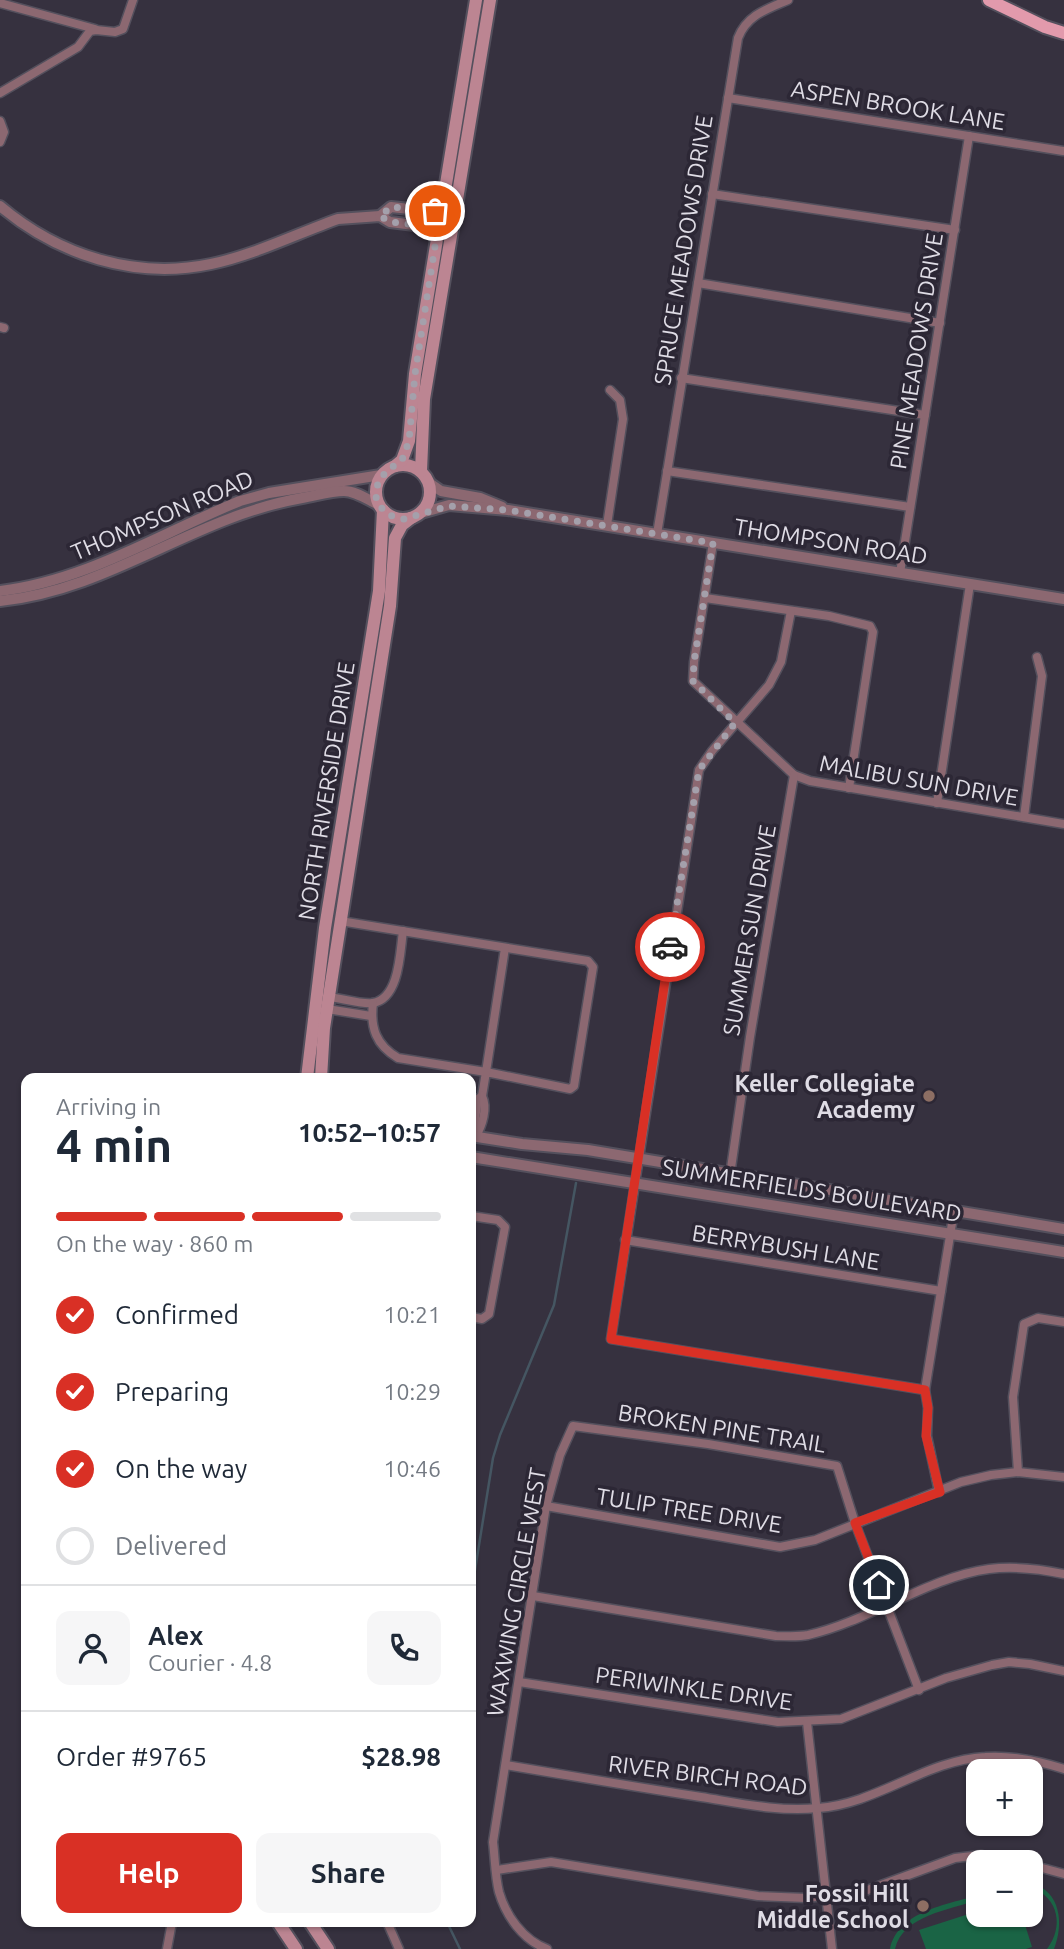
<!DOCTYPE html>
<meta charset="utf-8">
<style>
:root{--surface:#fff;--page:#f6f6f7;--text:#1f2937;--muted:#747a83;--line:#e0e1e3;--accent:#d93025}
body{margin:0;font-family:Ubuntu,sans-serif;background:var(--page);color:var(--text);height:100vh;display:flex;flex-direction:column;font-size:26px;white-space:nowrap}
*{box-sizing:border-box;margin:0}
p{font-size:23px;color:var(--muted)}
.icon{flex:none;width:38px;height:38px;fill:none;stroke:currentColor;stroke-width:2;stroke-linecap:round;stroke-linejoin:round}
.map{position:relative;flex:1;overflow:hidden}
.side{position:absolute;left:21px;top:1073px;width:455px;height:854px;display:flex;flex-direction:column;background:var(--surface);border-radius:14px;box-shadow:0 2px 5px #0004}
.side>*{flex:none}
.tools{position:absolute;left:966px;top:1759px;display:grid;gap:14px}
.tools a{display:grid;place-items:center;width:77px;height:77px;border-radius:14px;background:var(--surface);box-shadow:0 2px 5px #0004;font-size:35px}
.pin{position:absolute;display:grid;place-items:center;width:60px;height:60px;color:#fff;margin:-30px;border:4px solid #fff;border-radius:50%;box-shadow:0 2px 7px #0007}
.courier{position:absolute;display:grid;place-items:center;width:70px;height:70px;margin:-35px;border:5px solid #d93025;border-radius:50%;background:#fff;color:#222;box-shadow:0 2px 9px #0007}
.overview em{font-style:normal;font-weight:700}
.overview div{display:flex;flex-direction:column-reverse}
.overview{display:flex;align-items:center;justify-content:space-between;height:119px;padding:0 35px}
h1{font-size:46px;font-weight:700;line-height:52px}
.bar{display:grid;grid-template-columns:repeat(4,1fr);gap:10px 7px;align-content:center;height:84px;padding:0 35px}
.bar i{height:9px;border-radius:5px;background:var(--line)}
.bar .selected{background:var(--accent)}
.bar p{grid-column:span 4}
.line{display:flex;align-items:center;gap:18px;padding:0 35px;border-top:2px solid var(--line)}
.line div{flex:1}
.round{display:grid;place-items:center;flex:none;width:74px;height:74px;border-radius:14px;background:var(--page)}
ol{padding:0 35px;list-style:none}
li{display:flex;align-items:center;gap:21px;height:77px}
li p{margin-inline-start:auto}
li .icon{padding:7px;border-radius:50%;background:var(--accent);color:#fff;stroke-width:4}
li:last-child{color:var(--muted)}
li i{width:38px;height:38px;border:4px solid var(--line);border-radius:50%}
.button{display:flex;gap:14px;margin-top:auto;padding:14px 35px}
.button a{flex:1;height:80px;border-radius:14px;background:var(--accent);color:#fff;font-size:28px;font-weight:700;line-height:80px;text-align:center}
.button a+a{background:var(--page);color:var(--text)}
.map>svg:first-child{display:block}
.green{fill:#1a6445}
.lines{fill:none;stroke-linecap:round;stroke-linejoin:round}
.stream{stroke:#455662;stroke-width:2.5}
.minor-casing{stroke:#54505d;stroke-width:11}
.tertiary-casing{stroke:#54505d;stroke-width:14}
.secondary-casing{stroke:#54505d;stroke-width:16}
.primary-casing{stroke:#54505d;stroke-width:16}
.minor{stroke:#8c6871;stroke-width:8}
.tertiary{stroke:#8c6871;stroke-width:10}
.secondary{stroke:#bc8592;stroke-width:12}
.primary{stroke:#e29aac;stroke-width:12}
.done{stroke:#a4a0ab;stroke-width:7;stroke-dasharray:0 12.6}
.route{stroke:#d93025;stroke-width:9}
.education-dot{fill:#8d6e63;stroke:#2c2735;stroke-width:2.5}
.labels{text-anchor:middle;dominant-baseline:central;stroke-width:7;stroke-linejoin:round;paint-order:stroke}
.street-label{font-size:23px;fill:#dfdce5;stroke:#2c2735}
.poi-label{font-size:23px;font-weight:bold;fill:#dfdce5;stroke:#2c2735;text-anchor:end}
</style>
<div class="map">
<svg width="1064" height="1949" viewBox="0 0 1064 1949">
<rect width="100%" height="100%" fill="#36313f"/>
<g class="green">
<path d="M1031 1883C1061 1891 1064 1924 1054 1949H1047C1064 1927 1059 1897 1031 1888Z"/>
<path d="M978 1895V1900C950 1910 903 1915 895 1949H890C898 1911 947 1905 978 1895Z"/>
<path d="M978 1911V1914L1022 1915 1032 1947 1026 1949H926L919 1930Z"/>
</g>
<g class="lines">
<g class="stream">
<path d="M471 1595 493 1458 500 1435 554 1305 576 1183"/>
<path d="M447 1922 460 1949"/>
</g>
<defs>
<g id="minor">
<path d="M0 3 95 29"/>
<path d="M0 93 78 47 90 31 96 30 115 32 123 29 133 0"/>
<path d="M728 98 1063 151"/>
<path d="M0 121 4 132 0 142"/>
<path d="M712 194 955 230"/>
<path d="M698 283 940 323"/>
<path d="M0 327 4 328"/>
<path d="M681 378 925 415"/>
<path d="M667 471 910 507"/>
<path d="M607 525 623 419 620 400 610 390"/>
<path d="M657 534 738 38C747 15 767 9 788 0"/>
<path d="M713 543 694 662 693 681 794 775 810 781 1064 824"/>
<path d="M900 573 969 136"/>
<path d="M705 598 829 616 870 626 873 632 849 788"/>
<path d="M791 611 781 662 769 685 712 751 699 770 611 1339 925 1390"/>
<path d="M937 803 970 584"/>
<path d="M1024 817 1042 676 1037 657"/>
<path d="M340 921 588 961 593 967 574 1086 570 1089 486 1072 482 1096 478 1099 474 1126 475 1137"/>
<path d="M329 997C340 998 363 1005 373 1003 400 998 400 951 403 931"/>
<path d="M373 1003C370 1028 376 1045 398 1058L486 1072 505 948"/>
<path d="M327 1009 371 1016"/>
<path d="M476 1136C482 1126 488 1108 482 1096"/>
<path d="M730 1175 750 1037 794 775"/>
<path d="M471 1216 498 1220 505 1227 489 1314 482 1319 471 1317"/>
<path d="M625 1240 941 1291"/>
<path d="M1018 1472 1013 1397 1024 1324 1038 1318 1064 1322"/>
<path d="M939 1492 927 1436 928 1408 925 1390 954 1211"/>
<path d="M546 1506 780 1547 815 1540 961 1482 991 1475 1018 1472 1064 1477"/>
<path d="M533 1596 776 1636C787 1636 798 1637 808 1635 870 1621 928 1577 989 1569 1014 1566 1040 1569 1064 1574"/>
<path d="M519 1682 778 1722 841 1719 946 1678 992 1665 1009 1662 1030 1664 1064 1671"/>
<path d="M807 1722 832 1949"/>
<path d="M506 1765C571 1776 636 1787 701 1797 739 1803 778 1812 818 1808 877 1804 926 1760 985 1757 1012 1755 1039 1761 1064 1769"/>
<path d="M1031 1865 1064 1874"/>
<path d="M497 1870 551 1862 758 1896 806 1898 862 1892 955 1858 981 1855 1022 1862"/>
<path d="M387 1922 399 1949"/>
<path d="M167 1949 172 1922"/>
<path d="M547 1949C523 1940 506 1916 499 1892 495 1876 495 1858 493 1842L546 1506 560 1455 573 1426 708 1444 837 1466 855 1523 919 1690"/>
</g>
<g id="tertiary">
<path d="M0 206C58 255 135 280 211 264 254 255 296 234 338 219L380 216 390 222 447 229"/>
<path d="M380 216 391 207 447 213"/>
<path d="M428 482 441 491 480 498 502 507"/>
<path d="M421 513 449 505 508 510 1064 599"/>
<path d="M0 591C86 581 161 533 240 501L269 493 381 475"/>
<path d="M0 601C110 590 193 517 302 498 315 496 330 491 344 491 356 491 368 500 379 505"/>
<path d="M471 1136 522 1144 588 1150 1064 1229"/>
<path d="M471 1157 1064 1252"/>
</g>
<g id="secondary">
<circle cx="403" cy="492" r="27"/>
<path d="M395 466 402 460 409 441 415 374 476 0"/>
<path d="M421 471 424 399 490 0"/>
<path d="M307 1078 325 928 379 591 383 510"/>
<path d="M321 1078 324 1028 390 606 395 538 402 525 411 518"/>
<path d="M278 1922 296 1949"/>
<path d="M310 1922 328 1949"/>
</g>
<path id="primary" d="M989 0 1045 27 1064 33"/>
</defs>
<use href="#minor" class="minor-casing"/>
<use href="#tertiary" class="tertiary-casing"/>
<use href="#secondary" class="secondary-casing"/>
<use href="#primary" class="primary-casing"/>
<use href="#minor" class="minor"/>
<use href="#tertiary" class="tertiary"/>
<use href="#secondary" class="secondary"/>
<use href="#primary" class="primary"/>
</g>
<g class="lines">
<path class="done" d="M435 211 391 207 380 216 390 222 438 227 415 374 409 441 402 460 388 470 378 481 376 499 383 510 389 515 404 519 449 506 508 510 713 543 694 662 693 681 735 723 699 770 670 947"/>
<path class="route" d="M670 947 611 1339 925 1390 928 1408 926 1436 940 1492 855 1523 879 1585"/>
</g>
<g class="education-dot">
<circle cx="929" cy="1096" r="7"/>
<circle cx="923" cy="1906" r="7"/>
</g>
<g class="labels">
<g class="street-label">
<text transform="translate(898 105) rotate(9)">ASPEN BROOK LANE</text>
<text transform="translate(683 250) rotate(-81)">SPRUCE MEADOWS DRIVE</text>
<text transform="translate(916 351) rotate(-81)">PINE MEADOWS DRIVE</text>
<text transform="translate(162 515) rotate(-23)">THOMPSON ROAD</text>
<text transform="translate(831 541) rotate(9)">THOMPSON ROAD</text>
<text transform="translate(919 780) rotate(10)">MALIBU SUN DRIVE</text>
<text transform="translate(326 791) rotate(-81)">NORTH RIVERSIDE DRIVE</text>
<text transform="translate(749 930) rotate(-80)">SUMMER SUN DRIVE</text>
<text transform="translate(812 1190) rotate(9)">SUMMERFIELDS BOULEVARD</text>
<text transform="translate(786 1247) rotate(9)">BERRYBUSH LANE</text>
<text transform="translate(722 1428) rotate(9)">BROKEN PINE TRAIL</text>
<text transform="translate(689 1510) rotate(9)">TULIP TREE DRIVE</text>
<text transform="translate(516 1592) rotate(-80)">WAXWING CIRCLE WEST</text>
<text transform="translate(694 1688) rotate(8)">PERIWINKLE DRIVE</text>
<text transform="translate(708 1775) rotate(7)">RIVER BIRCH ROAD</text>
</g>
<g class="poi-label">
<text x="915" y="1083">Keller Collegiate<tspan x="915" dy="26">Academy</tspan></text>
<text x="909" y="1893">Fossil Hill<tspan x="909" dy="26">Middle School</tspan></text>
</g>
</g>
</svg>
<div class="tools">
<a>+</a>
<a>−</a>
</div>
<div class="pin" style="left:435px;top:211px;background:#ea580c"><svg class="icon" aria-label="bag" viewBox="0 0 24 24"><path d="M5 8h14l-1 12H6zM9 8a3 3 0 0 1 6 0"/></svg></div>
<div class="pin" style="left:879px;top:1585px;background:#1f2937"><svg class="icon" aria-label="home" viewBox="0 0 24 24"><path d="M3 11l9-7 9 7M6 9v11h12V9"/></svg></div>
<div class="courier" style="left:670px;top:947px"><svg class="icon" aria-label="car" viewBox="0 0 24 24"><path d="M5 17H2v-5l4-1 3-4h7l3 4 3 1v5h-3M9 17h6M6 11h13"/><circle cx="7" cy="17" r="2"/><circle cx="17" cy="17" r="2"/></svg></div>
<section class="side">
<div class="overview"><div><h1>4 min</h1><p>Arriving in</p></div><em>10:52–10:57</em></div>
<div class="bar"><i class="selected"></i><i class="selected"></i><i class="selected"></i><i></i><p>On the way · 860 m</p></div>
<ol>
<li><svg class="icon" aria-label="check" viewBox="0 0 24 24"><path d="M5 12l5 5 9-10"/></svg>Confirmed<p>10:21</p></li>
<li><svg class="icon" aria-label="check" viewBox="0 0 24 24"><path d="M5 12l5 5 9-10"/></svg>Preparing<p>10:29</p></li>
<li><svg class="icon" aria-label="check" viewBox="0 0 24 24"><path d="M5 12l5 5 9-10"/></svg>On the way<p>10:46</p></li>
<li><i></i>Delivered</li>
</ol>
<div class="line" style="height:126px"><a class="round"><svg class="icon" aria-label="person" viewBox="0 0 24 24"><circle cx="12" cy="8" r="4"/><path d="M4 21q1-7 8-7t8 7"/></svg></a><div><b>Alex</b><p>Courier · 4.8</p></div><a class="round"><svg class="icon" aria-label="phone" viewBox="0 0 24 24"><path d="M5 4h4l2 5-3 2q2 4 5 5l2-3 5 2v4C11 20 4 13 5 4z"/></svg></a></div>
<div class="line" style="height:91px"><div>Order #9765</div><b>$28.98</b></div>
<div class="button"><a>Help</a><a>Share</a></div>
</section>
</div>
